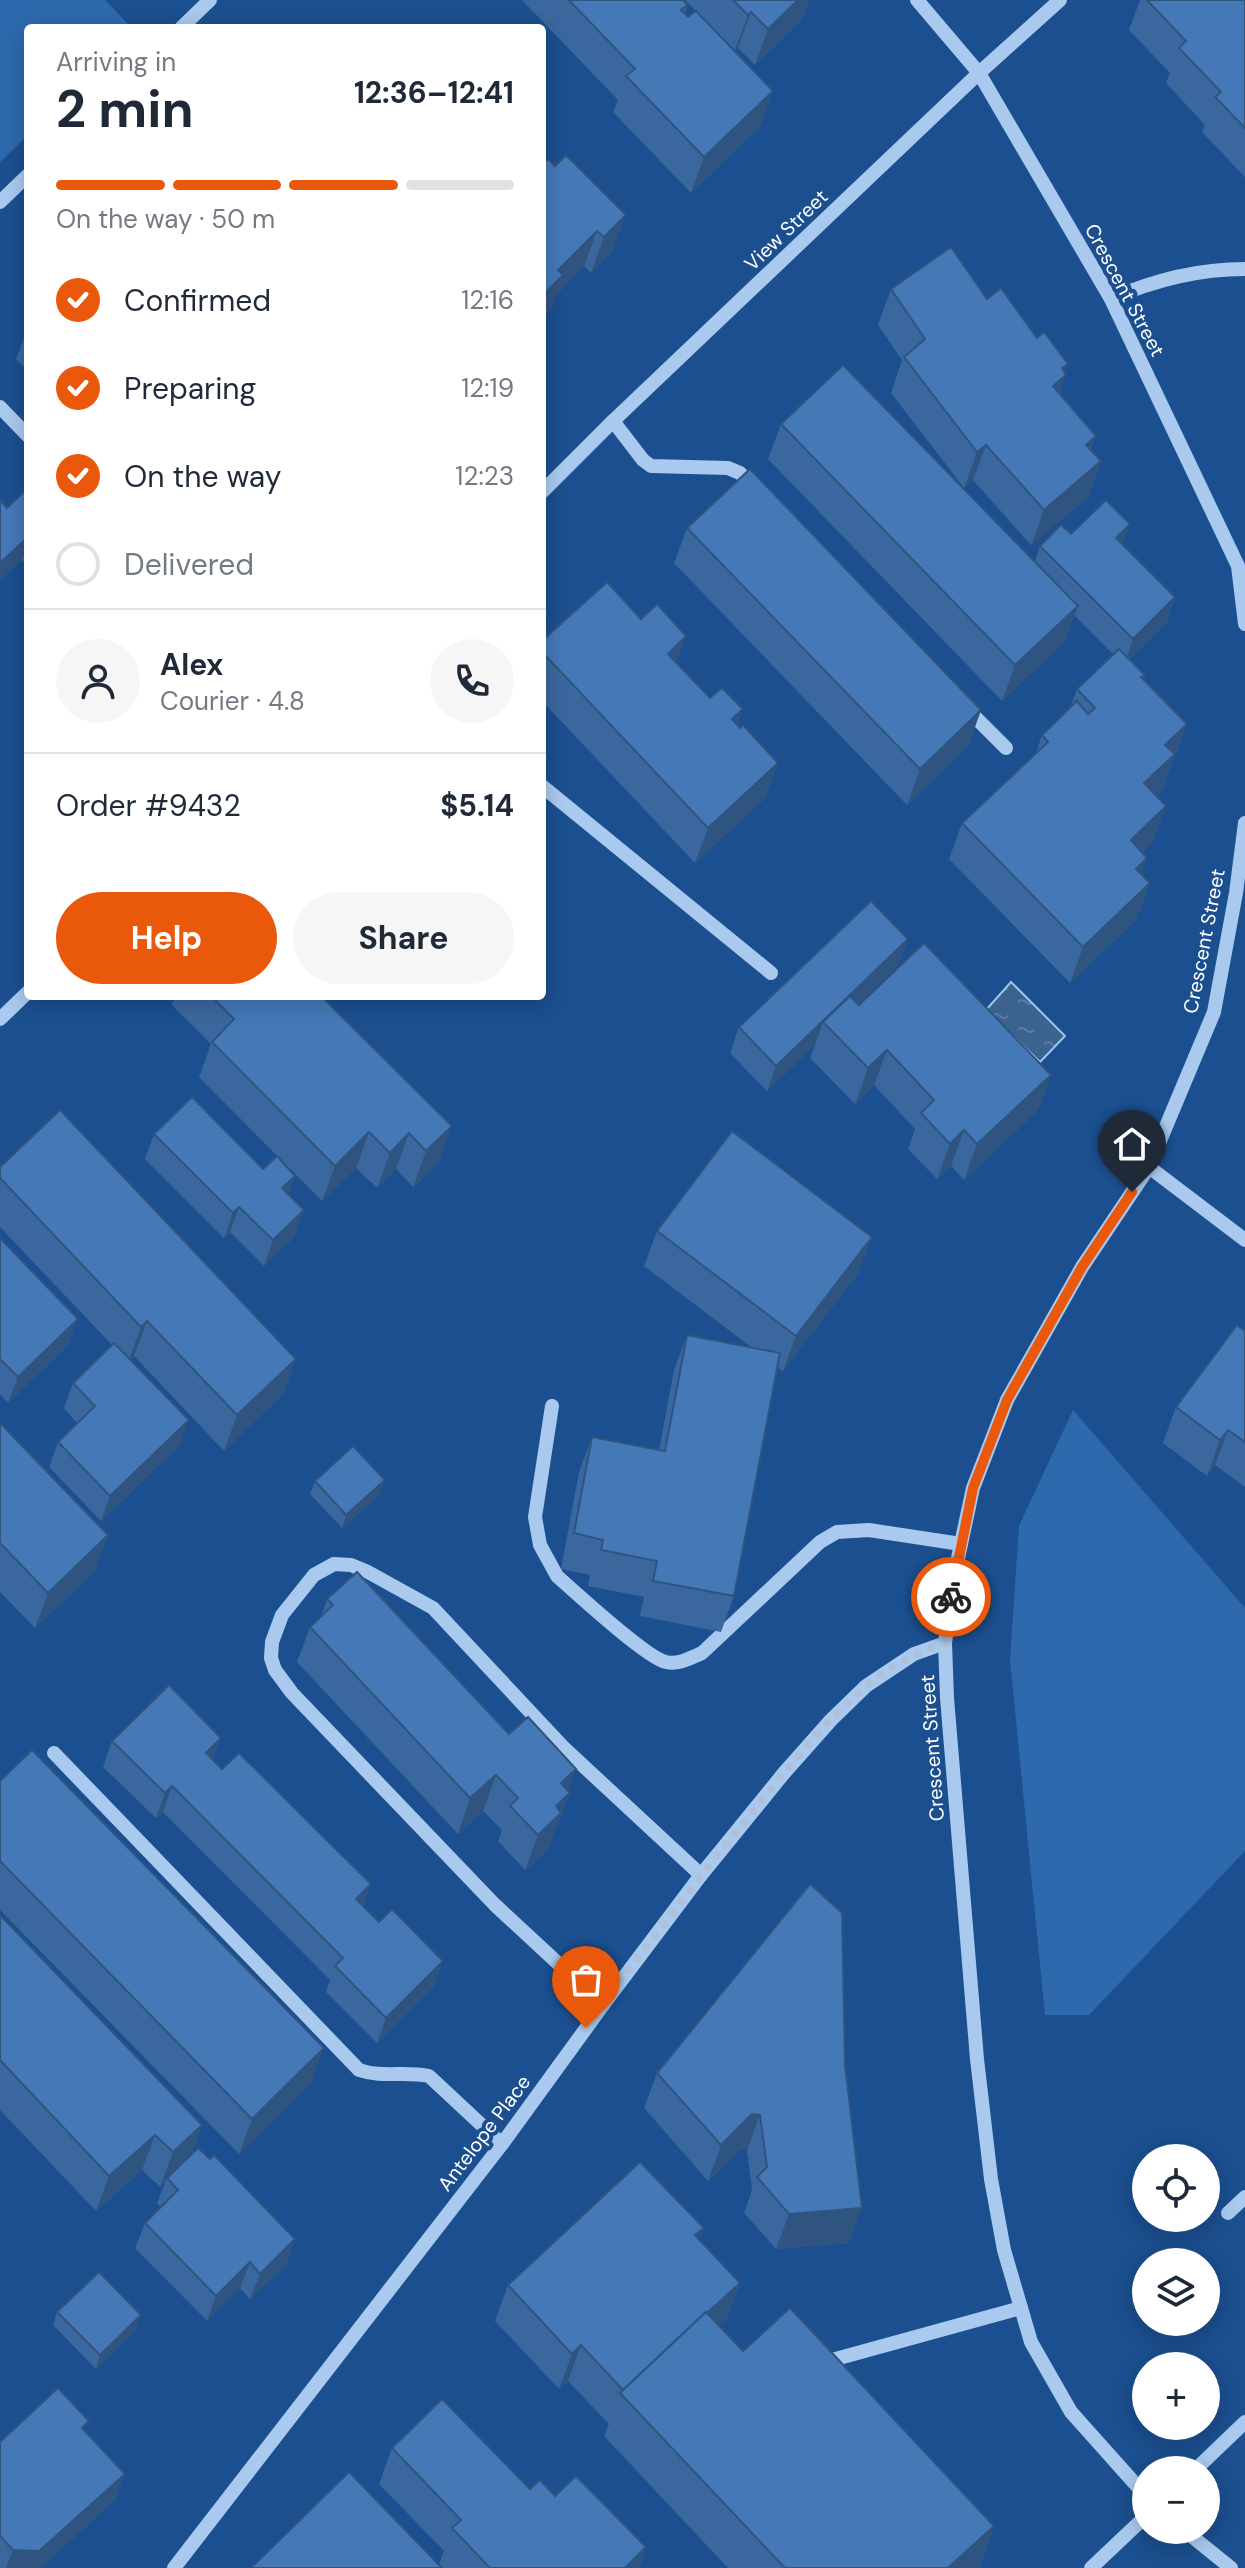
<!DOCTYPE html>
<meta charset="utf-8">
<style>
:root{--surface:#fff;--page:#f6f6f7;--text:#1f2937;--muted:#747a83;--line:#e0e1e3;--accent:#ea580c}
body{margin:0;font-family:"DM Sans",sans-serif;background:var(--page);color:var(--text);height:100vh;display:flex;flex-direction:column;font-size:30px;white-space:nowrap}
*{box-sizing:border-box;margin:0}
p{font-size:26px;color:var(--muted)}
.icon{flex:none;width:44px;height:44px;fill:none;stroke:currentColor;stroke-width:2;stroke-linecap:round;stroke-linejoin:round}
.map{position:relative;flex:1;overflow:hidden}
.details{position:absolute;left:24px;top:24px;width:522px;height:976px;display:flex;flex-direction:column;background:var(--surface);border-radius:8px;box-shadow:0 4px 20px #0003}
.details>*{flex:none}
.controls{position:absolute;left:1132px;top:2144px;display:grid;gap:16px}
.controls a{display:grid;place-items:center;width:88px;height:88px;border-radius:50%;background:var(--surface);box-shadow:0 4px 20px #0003;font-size:40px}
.pin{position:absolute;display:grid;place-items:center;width:68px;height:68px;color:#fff;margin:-82px -34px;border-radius:50% 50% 50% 0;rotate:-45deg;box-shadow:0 0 8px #0007}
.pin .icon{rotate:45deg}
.courier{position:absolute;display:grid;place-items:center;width:80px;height:80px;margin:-40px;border:6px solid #ea580c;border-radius:50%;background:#fff;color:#222;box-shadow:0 2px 10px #0007}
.headline em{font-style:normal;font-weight:700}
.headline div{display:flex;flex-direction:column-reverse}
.headline{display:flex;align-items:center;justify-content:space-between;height:136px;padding:0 32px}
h1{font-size:52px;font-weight:700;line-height:60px}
.bar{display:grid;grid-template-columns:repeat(4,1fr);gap:12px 8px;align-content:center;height:96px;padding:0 32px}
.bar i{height:10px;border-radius:6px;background:var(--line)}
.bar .on{background:var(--accent)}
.bar p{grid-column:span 4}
.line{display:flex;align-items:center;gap:20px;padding:0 32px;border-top:2px solid var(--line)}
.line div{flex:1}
.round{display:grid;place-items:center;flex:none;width:84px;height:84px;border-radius:42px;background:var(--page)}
ol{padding:0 32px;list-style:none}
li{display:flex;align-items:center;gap:24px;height:88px}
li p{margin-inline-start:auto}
li .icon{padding:8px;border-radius:50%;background:var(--accent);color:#fff;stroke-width:4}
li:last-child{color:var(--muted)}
li i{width:44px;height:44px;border:4px solid var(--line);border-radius:50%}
.primary-button{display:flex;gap:16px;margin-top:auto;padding:16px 32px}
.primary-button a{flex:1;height:92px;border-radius:48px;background:var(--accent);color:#fff;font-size:32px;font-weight:700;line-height:92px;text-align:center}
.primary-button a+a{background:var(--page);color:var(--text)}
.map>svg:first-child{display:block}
.green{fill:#2e69ad}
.water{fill:url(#water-ripples);stroke:#9cc4f0;stroke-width:2}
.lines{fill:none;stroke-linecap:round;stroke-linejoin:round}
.minor{stroke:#a9c9ee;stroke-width:14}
.wall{fill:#3a679d}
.shaded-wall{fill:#305480}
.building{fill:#4478b7;stroke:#305480;stroke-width:2}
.done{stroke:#afc1d8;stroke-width:8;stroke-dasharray:0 14.4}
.route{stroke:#ea580c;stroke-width:10}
.labels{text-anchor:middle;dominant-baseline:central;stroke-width:8;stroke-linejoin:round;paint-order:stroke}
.street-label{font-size:20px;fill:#fff;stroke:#1b4f8f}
</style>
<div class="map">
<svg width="1245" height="2568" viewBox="0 0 1245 2568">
<defs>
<pattern id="water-ripples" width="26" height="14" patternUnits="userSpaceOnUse" patternTransform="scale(2)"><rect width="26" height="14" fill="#3c6290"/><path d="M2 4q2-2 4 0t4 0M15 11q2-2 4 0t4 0" fill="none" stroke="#597aa1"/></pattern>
</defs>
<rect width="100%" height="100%" fill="#1b4f8f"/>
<g class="green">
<path d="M0 0H105L132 28H28V135L0 162Z"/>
<path d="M1073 1410 1245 1608V1851L1089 2015H1045L1010 1660 1019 1526Z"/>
</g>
<path class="water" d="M1011 982 1065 1036 1040 1062 986 1010Z"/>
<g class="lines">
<g class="minor">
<path d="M917 0 979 73 1111 299 1238 566 1245 624"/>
<path d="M181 28 210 0"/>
<path d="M0 202 28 175"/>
<path d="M1111 299C1154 280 1198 269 1245 269"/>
<path d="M0 407 28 436"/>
<path d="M613 421 643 460 651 466 728 468 740 473 755 489"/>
<path d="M542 492 613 421 979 73 1060 0"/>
<path d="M964 706 1006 748"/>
<path d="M542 786 771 973"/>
<path d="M0 1019 28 992"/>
<path d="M1149 1167 1245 1240"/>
<path d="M552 1406 535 1517 540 1545 557 1576C576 1593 647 1658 666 1662 679 1665 690 1658 702 1653L820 1542 837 1532 869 1530 961 1544"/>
<path d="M54 1753 359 2070C382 2078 405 2071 429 2076L502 2144"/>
<path d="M603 2005 495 1905 292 1693 275 1670 271 1658 272 1642 282 1615 314 1575 334 1564 351 1565 368 1572 433 1608 564 1748 701 1875"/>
<path d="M1228 2213 1245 2197"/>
<path d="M821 2363 1021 2308"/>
<path d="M1195 2470 1245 2422"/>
<path d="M1146 2496 1071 2412 1031 2342 1004 2250 991 2179 977 2059 947 1698 945 1643 955 1572 973 1488 1007 1400 1082 1267 1149 1167 1214 1012 1236 893 1245 823"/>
<path d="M1184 2530 1231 2568"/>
<path d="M174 2568 502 2144 603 2005 701 1875 784 1773 831 1720 866 1686 914 1654 945 1643"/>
<path d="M1091 2568 1146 2516"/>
</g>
</g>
<g class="wall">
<path d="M522 0H683L688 5 685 13 773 91 760 127 691 193 613 112 618 100Z"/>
<path d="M685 0H809L802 19 755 65 738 48 735 50Z"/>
<path d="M1140 0H1245V177L1202 132 1205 125 1166 83 1170 73 1129 30Z"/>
<path d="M548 159 613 250 591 273 584 266 556 295 550 311Z"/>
<path d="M891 289 987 299 1037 338 1065 373 1060 393 1091 450 1101 461 1088 497 1031 545 973 480 964 488 891 393 902 360 878 325Z"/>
<path d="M28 328V371L16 359Z"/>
<path d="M781 424 1035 561 1040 546 1071 534 1130 524 1122 544 1175 597 1166 623 1129 659 1145 675 1143 679 1187 724 1162 790 1156 795 1153 842 1142 853 1147 858 1141 874 1137 919 1070 983 949 859 962 823 1036 753 1042 735 1070 708 1077 689 1113 654 1074 615 1065 641 1002 701 768 459Z"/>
<path d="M28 488V566L22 560 0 580V500L7 508Z"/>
<path d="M687 528 981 710 968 746 907 805 674 563Z"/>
<path d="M542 641 677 663 737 725 778 763 765 798 695 863 542 701Z"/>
<path d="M908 939 898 965 858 1004 859 1005 1051 1075 1038 1110 964 1180 951 1166 937 1179 908 1149 915 1129 874 1085 855 1104 810 1058 815 1045 767 1091 730 1053 739 1027Z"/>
<path d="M175 996H321L439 1162 413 1187 396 1169 377 1188 356 1168 322 1201 199 1077 211 1044 172 1005Z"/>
<path d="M154 1134 263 1169 295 1176 288 1195 295 1236 264 1266 230 1232 224 1238 145 1159Z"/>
<path d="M0 1167 296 1359 283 1394 224 1451 134 1356 131 1360 180 1445 101 1521 49 1467 58 1442 77 1423 64 1408 73 1383 112 1345 0 1227Z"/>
<path d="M657 1231 859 1272 783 1371 777 1367 734 1596 721 1632 640 1616 644 1597 588 1586 590 1575 561 1569 579 1472 592 1437 659 1450 674 1370 687 1335 751 1347 644 1266Z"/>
<path d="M0 1238 69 1344 8 1403 0 1394Z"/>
<path d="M1245 1331V1487L1215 1465 1207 1476 1163 1443 1176 1407Z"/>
<path d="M0 1423 95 1571 35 1628 0 1592Z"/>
<path d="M315 1481 380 1494 342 1528 310 1494Z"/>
<path d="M327 1599 509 1734 570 1793 548 1849 525 1870 498 1841 502 1830 483 1811 458 1834 297 1662 310 1627 321 1617Z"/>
<path d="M112 1741 213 1760 222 1769 371 1884 363 1906 434 1986 377 2043 326 1992 330 1980 163 1812 156 1818 103 1767Z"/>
<path d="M0 1781 311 2083 239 2154 0 1910Z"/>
<path d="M810 1884 849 2243 776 2249 744 2213 752 2190 747 2150H739L708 2181 644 2108 657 2073Z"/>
<path d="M0 1915 202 2125 192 2153 286 2265 250 2299 240 2288 207 2321 135 2248 145 2223 161 2207 157 2203 165 2183 160 2187 142 2170 96 2211 0 2110Z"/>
<path d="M704 2228 699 2240 740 2283 727 2318 719 2325 743 2351 994 2526 979 2568H728L604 2436 609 2424 568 2381 559 2389 495 2321 508 2285Z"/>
<path d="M57 2312 136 2329 96 2369 53 2325Z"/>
<path d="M85 2431 116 2499 40 2568H0V2442Z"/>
<path d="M392 2448 555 2496 646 2547 639 2568H443L439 2564 444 2551 379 2484Z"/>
</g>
<g class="shaded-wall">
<path d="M798 0H809L802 19 755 65 768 29Z"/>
<path d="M751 12 738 48 735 50 748 15Z"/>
<path d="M773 91 760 127 691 193 704 157Z"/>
<path d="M626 215 613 250 591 273 604 237Z"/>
<path d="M597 231 584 266 556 295 550 311 542 319V296L558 270Z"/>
<path d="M1068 364 1062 378 1066 375 1053 411V386L1062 368Z"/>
<path d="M1096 436 1083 471 1086 445Z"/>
<path d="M986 445 973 480 964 488 977 452Z"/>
<path d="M1101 461 1088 497 1031 545 1044 510Z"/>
<path d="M1130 524 1121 549 1116 538Z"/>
<path d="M28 537V543L22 560 0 580V563Z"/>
<path d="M1175 597 1166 623 1124 665 1133 639Z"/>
<path d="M1078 606 1065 641 1002 701 1015 665Z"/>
<path d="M686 636 673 672 668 654Z"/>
<path d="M743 709 730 745 732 719Z"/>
<path d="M981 710 968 746 907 805 920 769Z"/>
<path d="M1187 724 1162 790 1132 819 1144 783 1165 745Z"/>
<path d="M778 763 765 798 695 863 708 828Z"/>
<path d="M1166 806 1153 842 1118 876 1131 840Z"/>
<path d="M1147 858 1134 894 1136 869Z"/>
<path d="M1150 883 1137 919 1070 983 1083 947Z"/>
<path d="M908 939 898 965 831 1030 823 1022 815 1045 767 1091 776 1066Z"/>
<path d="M887 1050 874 1085 855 1104 868 1068Z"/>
<path d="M1051 1075 1038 1110 964 1180 977 1144Z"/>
<path d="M452 1126 439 1162 413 1187 426 1151Z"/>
<path d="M964 1130 951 1166 937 1179 950 1144Z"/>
<path d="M369 1132 356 1168 322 1201 335 1166Z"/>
<path d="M409 1133 396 1169 377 1188 390 1153Z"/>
<path d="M295 1176 286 1202 282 1188Z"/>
<path d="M239 1207 230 1232 224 1238 233 1213Z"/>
<path d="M304 1210 295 1236 264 1266 273 1240Z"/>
<path d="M872 1237 859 1272 783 1371 796 1336Z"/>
<path d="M78 1319 69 1344 8 1403 18 1377Z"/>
<path d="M147 1321 134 1356 128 1362 141 1327Z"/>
<path d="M296 1359 283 1394 224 1451 237 1415Z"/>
<path d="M189 1420 180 1445 101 1521 110 1496Z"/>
<path d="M1228 1430 1215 1465 1207 1476 1220 1440Z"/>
<path d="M385 1480 380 1494 342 1528 346 1515Z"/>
<path d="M108 1535 95 1571 35 1628 48 1593Z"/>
<path d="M221 1738 212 1763 206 1753Z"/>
<path d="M576 1769 566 1797 570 1793 548 1849 525 1870 538 1835 561 1783Z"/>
<path d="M496 1775 483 1811 458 1834 470 1798Z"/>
<path d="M172 1786 163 1812 156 1818 165 1793Z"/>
<path d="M371 1884 362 1910 356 1899Z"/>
<path d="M443 1961 434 1986 377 2043 386 2018Z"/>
<path d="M324 2048 311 2083 239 2154 252 2119Z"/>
<path d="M752 2114 760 2115 747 2150H739L708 2181 721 2145Z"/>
<path d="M202 2125 190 2160 167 2178 165 2183 160 2187 173 2152Z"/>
<path d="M155 2135 142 2170 96 2211 109 2176Z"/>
<path d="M862 2208 849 2243 776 2249 789 2214Z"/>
<path d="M704 2228 691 2264 695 2235Z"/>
<path d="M295 2239 286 2265 250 2299 260 2274Z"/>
<path d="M250 2262 240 2288 207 2321 216 2296Z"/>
<path d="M740 2283 727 2318 632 2406 624 2391Z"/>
<path d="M141 2315 136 2329 96 2369 100 2355Z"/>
<path d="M581 2345 568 2381 559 2389 572 2354Z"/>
<path d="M125 2474 116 2499 40 2568H6L13 2550Z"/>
<path d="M994 2526 979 2568H948Z"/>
<path d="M646 2547 639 2568H625Z"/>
</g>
<g class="building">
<path d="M569 0H683L688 5 681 10 688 17 696 11 773 91 704 157 626 76 635 69Z"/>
<path d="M733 0H798L768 29 751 12 748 15Z"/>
<path d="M1147 0H1245V128L1215 97 1221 92 1179 48 1186 41Z"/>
<path d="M566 155 626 215 604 237 597 231 558 270 563 275 542 296V165L548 159 555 166Z"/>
<path d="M951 247 987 299 1001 288 1037 338 1044 332 1068 364 1062 368 1066 375 1053 386 1096 436 1086 445 1101 461 1044 510 986 445 977 452 904 357 925 339 891 289Z"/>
<path d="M843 365 1078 606 1015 665 781 424Z"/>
<path d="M750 469 981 710 920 769 687 528Z"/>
<path d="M28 488V537L0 563V500L7 508Z"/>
<path d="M1106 500 1130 524 1116 538 1175 597 1133 639 1040 546 1061 525 1071 534Z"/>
<path d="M607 582 641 619 657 604 686 636 668 654 710 698 722 688 743 709 732 719 740 728 743 725 778 763 708 828 542 652V641Z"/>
<path d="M1119 649 1145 675 1141 677 1187 724 1165 745 1175 754 1144 783 1166 806 1131 840 1147 858 1136 869 1150 883 1083 947 962 823 1048 742 1042 735 1077 701 1088 714 1095 708 1077 689Z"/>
<path d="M871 901 908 939 776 1066 739 1027Z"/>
<path d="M924 943 1051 1075 977 1144 964 1130 950 1144 921 1113 934 1100 887 1050 868 1068 823 1022 850 996 859 1005Z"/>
<path d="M211 996H321L452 1126 426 1151 409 1133 390 1153 369 1132 335 1166 212 1042 234 1019Z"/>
<path d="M192 1097 263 1169 277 1156 295 1176 282 1188 304 1210 273 1240 239 1207 233 1213 154 1134Z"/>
<path d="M60 1110 296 1359 237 1415 147 1321 141 1327 0 1178V1167Z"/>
<path d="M732 1131 872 1237 796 1336 657 1231Z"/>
<path d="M0 1238 78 1319 18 1377 0 1359Z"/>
<path d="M1237 1325 1245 1331V1442L1228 1430 1220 1440 1176 1407Z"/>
<path d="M687 1335 780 1353 734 1596 653 1581 657 1561 601 1550 603 1540 574 1533 592 1437 665 1451Z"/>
<path d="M114 1343 189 1420 110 1496 58 1442 95 1406 73 1383Z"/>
<path d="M0 1423 108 1535 48 1593 0 1543Z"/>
<path d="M353 1446 385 1480 346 1515 315 1481Z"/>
<path d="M357 1572 509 1734 528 1717 576 1769 561 1783 570 1793 556 1806 561 1813 538 1835 510 1806 518 1798 496 1775 470 1798 310 1627 333 1605 327 1599Z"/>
<path d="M169 1685 221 1738 206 1753 222 1769 239 1753 371 1884 356 1899 379 1922 392 1909 443 1961 386 2018 335 1966 343 1958 172 1786 165 1793 112 1741Z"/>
<path d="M32 1750 324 2048 252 2119 0 1861V1781Z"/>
<path d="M810 1884 842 1913 845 2065 862 2208 789 2214 757 2177 767 2167 760 2115 752 2114 721 2145 657 2073Z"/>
<path d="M0 1915 202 2125 173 2152 155 2135 109 2176 0 2060Z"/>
<path d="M198 2148 210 2159 214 2155 295 2239 260 2274 250 2262 216 2296 145 2223 178 2190 167 2178Z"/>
<path d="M640 2162 704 2228 695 2235 740 2283 707 2313 706 2312 623 2390 581 2345 572 2354 508 2285Z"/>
<path d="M99 2272 141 2315 100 2355 57 2312Z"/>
<path d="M790 2308 994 2526 948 2568H785L620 2393 706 2312 743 2351Z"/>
<path d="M58 2388 89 2421 82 2428 125 2474 39 2551 13 2550 0 2536V2442Z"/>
<path d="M442 2399 530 2489 540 2480 555 2496 576 2476 646 2547 625 2568H490L452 2528 461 2520 392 2448Z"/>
<path d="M349 2472 442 2568H251Z"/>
</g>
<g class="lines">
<path class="done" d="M586 2028C639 1955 694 1884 750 1815 786 1771 822 1724 865 1687 888 1666 916 1654 945 1643L951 1597"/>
<path class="route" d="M951 1597 973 1488 1007 1400 1082 1267 1132 1192"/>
</g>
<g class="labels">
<g class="street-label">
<text transform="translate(786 230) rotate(-44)">View Street</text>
<text transform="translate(1125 290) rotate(62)">Crescent Street</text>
<text transform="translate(1204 941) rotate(-79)">Crescent Street</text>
<text transform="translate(932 1748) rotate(-94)">Crescent Street</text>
<text transform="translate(484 2133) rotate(-53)">Antelope Place</text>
</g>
</g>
</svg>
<div class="controls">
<a><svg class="icon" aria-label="locate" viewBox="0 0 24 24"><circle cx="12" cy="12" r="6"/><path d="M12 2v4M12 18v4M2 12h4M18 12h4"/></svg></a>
<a><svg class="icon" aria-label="layers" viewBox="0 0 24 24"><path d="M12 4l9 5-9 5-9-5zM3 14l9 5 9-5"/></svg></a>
<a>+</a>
<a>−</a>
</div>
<div class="pin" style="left:586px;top:2028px;background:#ea580c"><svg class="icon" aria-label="bag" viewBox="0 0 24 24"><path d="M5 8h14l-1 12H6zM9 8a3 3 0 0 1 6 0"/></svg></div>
<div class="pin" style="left:1132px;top:1192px;background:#1f2937"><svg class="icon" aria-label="home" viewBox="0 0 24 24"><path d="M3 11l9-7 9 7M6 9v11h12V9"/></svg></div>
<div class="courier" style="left:951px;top:1597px"><svg class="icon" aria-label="bike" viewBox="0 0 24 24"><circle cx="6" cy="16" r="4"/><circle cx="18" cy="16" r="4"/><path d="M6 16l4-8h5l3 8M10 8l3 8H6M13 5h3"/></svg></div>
<section class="details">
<div class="headline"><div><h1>2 min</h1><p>Arriving in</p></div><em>12:36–12:41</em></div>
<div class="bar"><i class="on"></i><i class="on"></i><i class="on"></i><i></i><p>On the way · 50 m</p></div>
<ol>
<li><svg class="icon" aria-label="check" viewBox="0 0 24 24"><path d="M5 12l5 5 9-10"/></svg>Confirmed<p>12:16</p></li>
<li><svg class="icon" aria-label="check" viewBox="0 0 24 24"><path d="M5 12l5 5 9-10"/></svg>Preparing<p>12:19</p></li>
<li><svg class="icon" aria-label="check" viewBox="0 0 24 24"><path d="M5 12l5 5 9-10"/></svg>On the way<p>12:23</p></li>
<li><i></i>Delivered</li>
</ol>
<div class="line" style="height:144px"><a class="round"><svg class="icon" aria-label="person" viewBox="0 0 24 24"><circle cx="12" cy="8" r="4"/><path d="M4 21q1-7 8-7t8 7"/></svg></a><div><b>Alex</b><p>Courier · 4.8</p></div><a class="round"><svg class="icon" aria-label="phone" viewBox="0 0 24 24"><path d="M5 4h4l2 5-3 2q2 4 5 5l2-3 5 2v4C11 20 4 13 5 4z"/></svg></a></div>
<div class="line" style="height:104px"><div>Order #9432</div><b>$5.14</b></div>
<div class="primary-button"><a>Help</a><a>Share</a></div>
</section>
</div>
